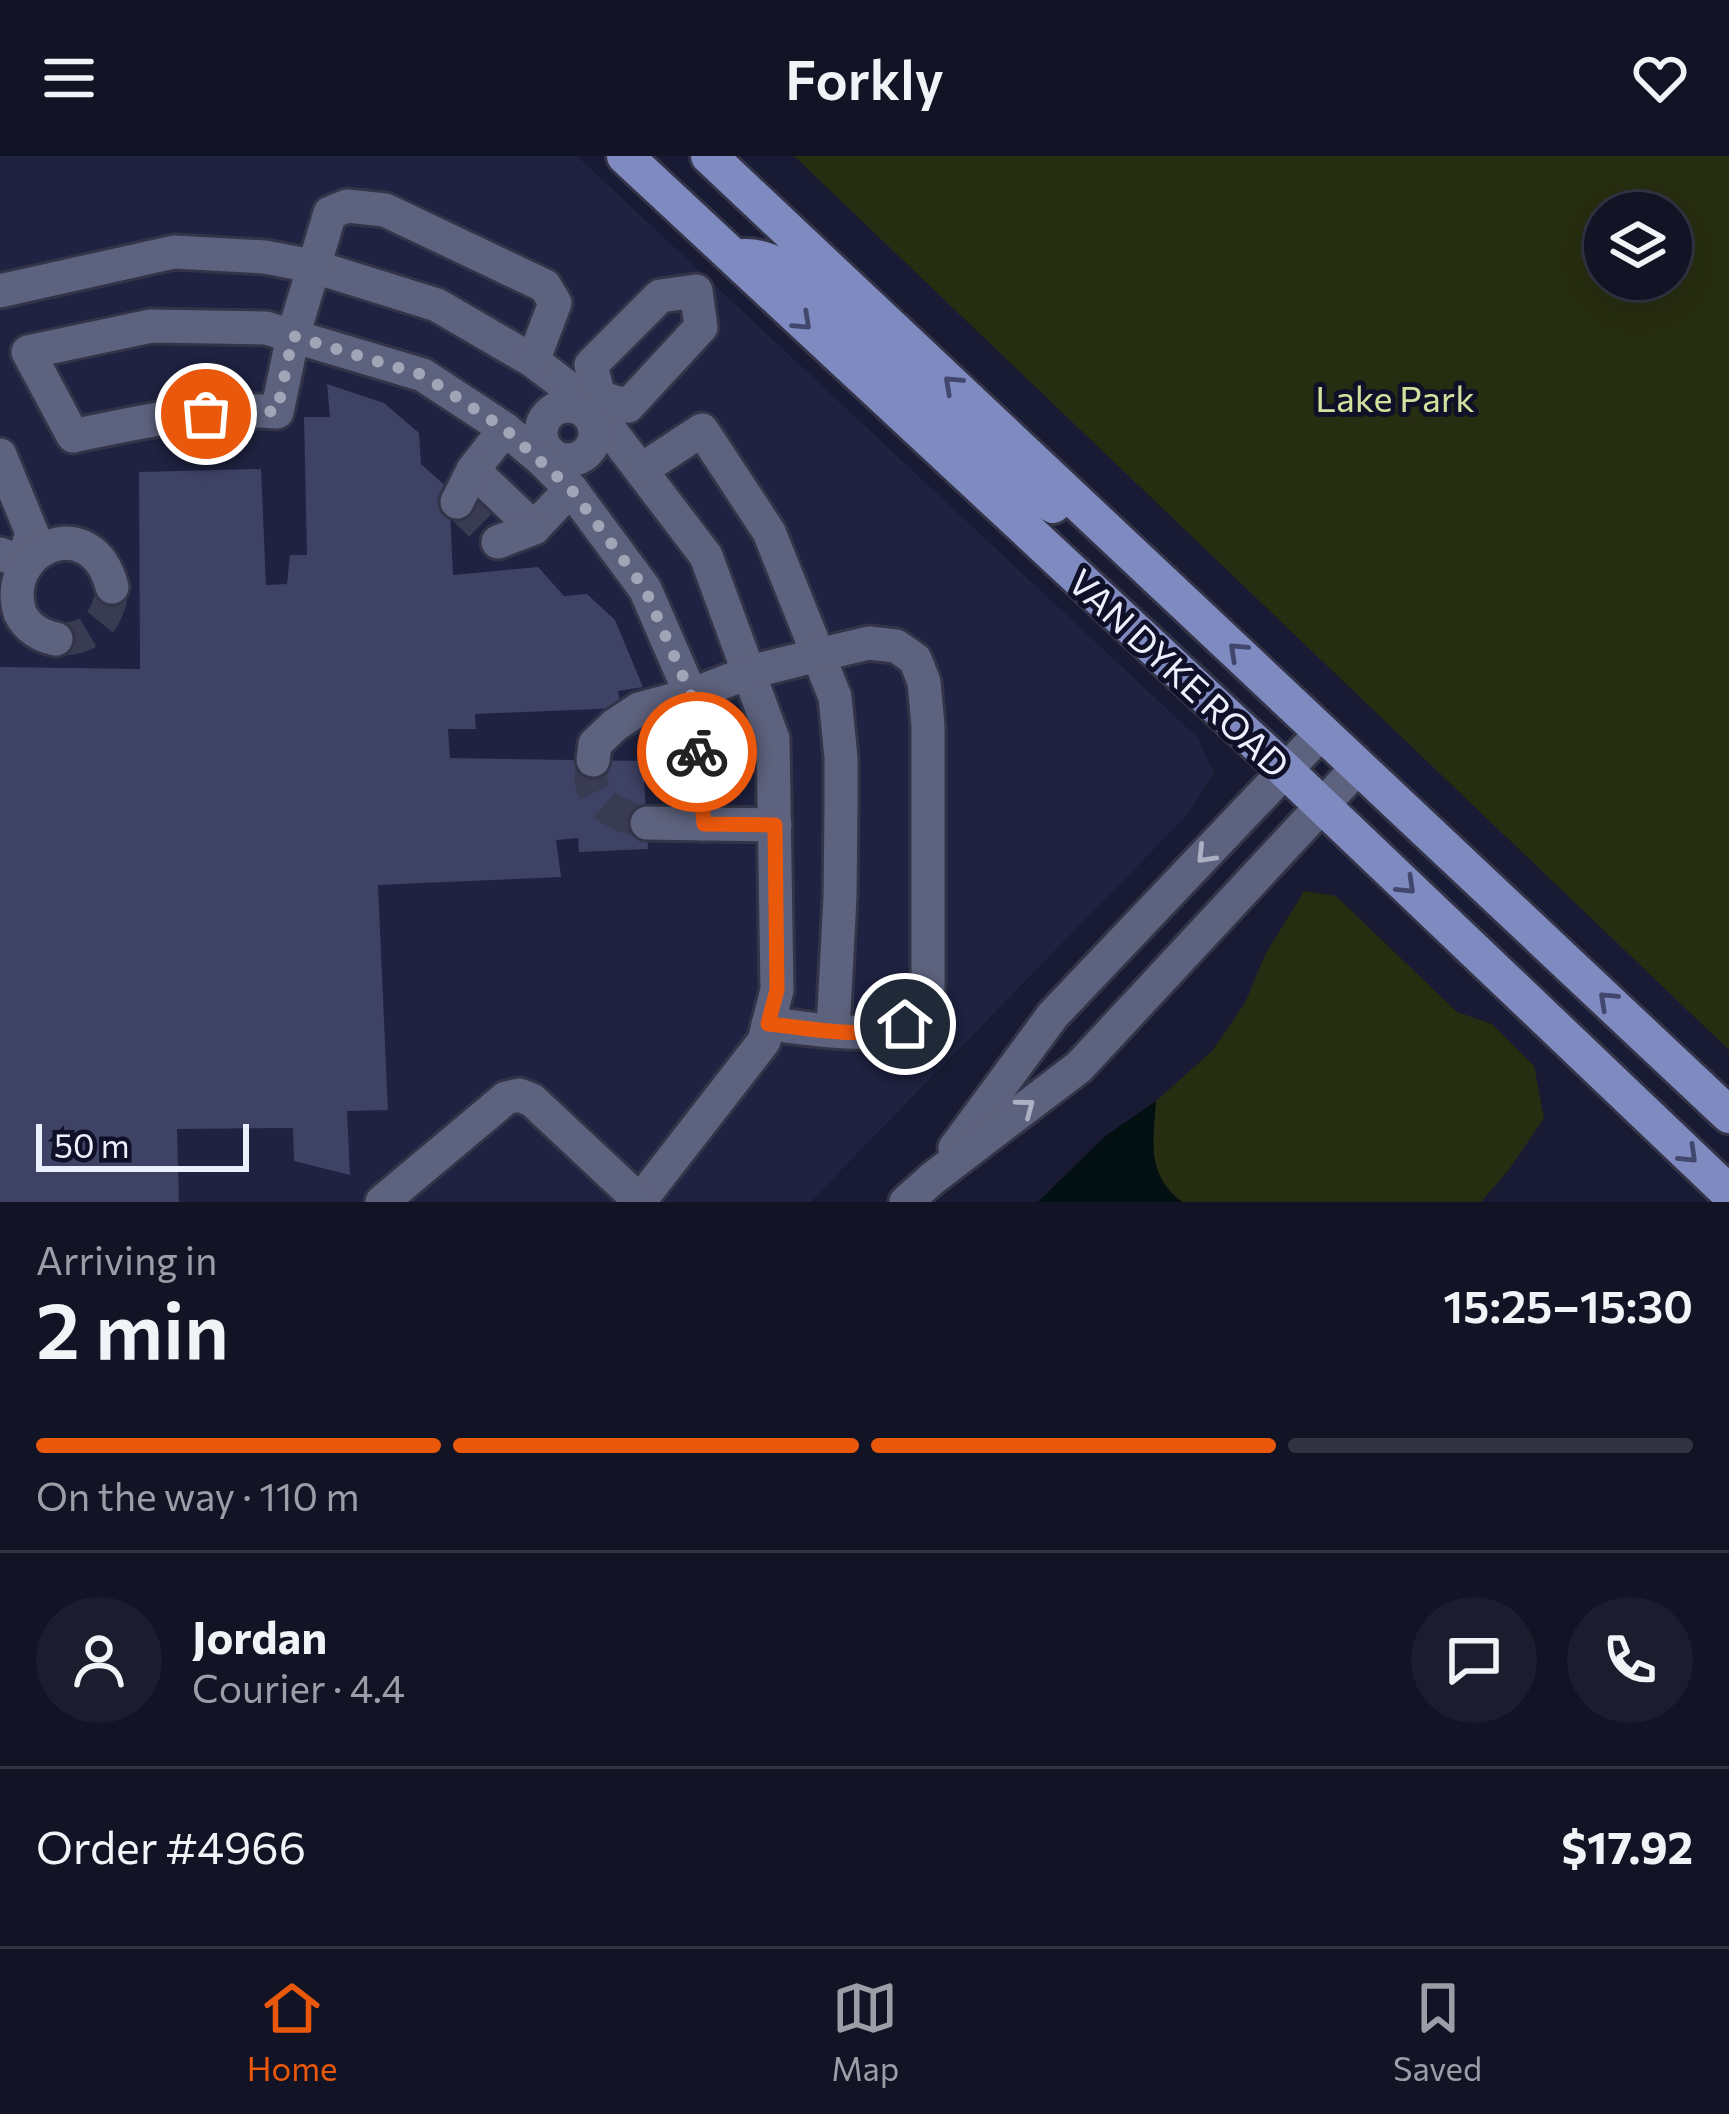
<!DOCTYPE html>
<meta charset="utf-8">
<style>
:root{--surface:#121426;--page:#1b1d2e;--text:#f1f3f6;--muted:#9c9ea7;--line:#313343;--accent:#ea580c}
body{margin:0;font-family:Commissioner,sans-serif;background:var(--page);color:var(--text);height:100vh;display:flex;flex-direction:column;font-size:45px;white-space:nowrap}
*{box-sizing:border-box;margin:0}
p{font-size:39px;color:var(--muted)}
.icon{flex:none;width:66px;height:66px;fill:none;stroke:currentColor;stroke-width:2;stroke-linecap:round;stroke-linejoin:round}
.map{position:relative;height:1046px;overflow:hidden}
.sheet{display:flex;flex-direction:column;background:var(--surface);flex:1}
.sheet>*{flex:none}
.fabs{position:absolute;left:1584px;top:36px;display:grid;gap:24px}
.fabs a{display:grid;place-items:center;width:108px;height:108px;border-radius:50%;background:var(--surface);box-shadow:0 12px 48px #0002,0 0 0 3px var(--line);font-size:60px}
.scale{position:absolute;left:36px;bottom:30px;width:213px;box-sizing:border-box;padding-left:12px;border:6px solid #eceffc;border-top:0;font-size:33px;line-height:42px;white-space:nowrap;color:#eceffc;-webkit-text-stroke:9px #101128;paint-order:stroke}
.pin{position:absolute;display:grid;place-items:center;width:102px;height:102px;color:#fff;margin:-51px;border:6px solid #fff;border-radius:50%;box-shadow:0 3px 12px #0007}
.courier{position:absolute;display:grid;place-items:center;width:120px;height:120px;margin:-60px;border:9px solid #ea580c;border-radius:50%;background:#fff;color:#222;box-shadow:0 3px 15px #0007}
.summary em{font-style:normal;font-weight:600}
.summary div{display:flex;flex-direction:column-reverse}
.summary{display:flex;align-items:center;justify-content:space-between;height:204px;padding:0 36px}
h1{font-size:78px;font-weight:600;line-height:90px}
.bar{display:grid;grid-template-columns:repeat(4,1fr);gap:18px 12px;align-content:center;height:144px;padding:0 36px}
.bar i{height:15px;border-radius:9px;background:var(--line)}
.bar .current{background:var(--accent)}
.bar p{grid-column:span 4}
.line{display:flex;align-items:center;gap:30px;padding:0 36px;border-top:3px solid var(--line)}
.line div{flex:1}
.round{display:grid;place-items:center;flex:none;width:126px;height:126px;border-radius:63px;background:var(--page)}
header{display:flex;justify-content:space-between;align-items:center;height:156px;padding:0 36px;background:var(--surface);font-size:54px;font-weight:600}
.tabs{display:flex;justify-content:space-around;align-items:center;height:168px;border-top:3px solid var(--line);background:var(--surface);font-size:33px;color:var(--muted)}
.tabs a{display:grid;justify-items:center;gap:6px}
.tabs .current{color:var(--accent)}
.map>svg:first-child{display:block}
.built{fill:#1f2240}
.green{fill:#272d10;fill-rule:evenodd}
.water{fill:#021012}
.building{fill:#3e4265}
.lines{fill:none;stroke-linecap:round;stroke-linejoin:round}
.minor-tunnel{stroke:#383b51;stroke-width:33;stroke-dasharray:33 16;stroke-linecap:butt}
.minor-casing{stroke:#333447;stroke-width:39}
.major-casing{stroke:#333447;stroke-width:42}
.minor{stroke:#5d627e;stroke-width:33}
.major{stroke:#7f8ac1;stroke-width:36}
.oneway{stroke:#42476d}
.oneway2{stroke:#acb0c3}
.done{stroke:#a2a5b6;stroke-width:12;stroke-dasharray:0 21.6}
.route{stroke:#ea580c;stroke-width:15}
.labels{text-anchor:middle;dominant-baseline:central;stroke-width:10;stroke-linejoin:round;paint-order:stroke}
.park-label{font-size:36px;fill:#d2e29e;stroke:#101128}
.street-label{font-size:36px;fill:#eceffc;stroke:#101128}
</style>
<header><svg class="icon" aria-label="menu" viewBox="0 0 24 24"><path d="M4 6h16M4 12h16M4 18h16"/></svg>Forkly<svg class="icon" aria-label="heart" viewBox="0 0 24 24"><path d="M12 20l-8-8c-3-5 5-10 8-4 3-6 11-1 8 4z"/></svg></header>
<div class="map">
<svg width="1729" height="1046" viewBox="0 0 1729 1046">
<rect width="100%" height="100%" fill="#181b33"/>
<path class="built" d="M0 0H577L1198 582 1214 617 1188 658 810 1046H0Z"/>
<g class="green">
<path d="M794 0H1729V894ZM1671 57V123H1605V57Z"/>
<path d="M1304 735 1336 740 1457 856 1492 868 1534 910 1544 962 1510 1012 1481 1046H1182C1146 1018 1153 986 1156 945L1212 895 1245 847 1265 799Z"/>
</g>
<path class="water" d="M1156 945C1153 986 1146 1018 1182 1046H1038L1104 981Z"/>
<path class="building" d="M327 228 384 247 419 277 421 308 449 333 453 419 538 411 564 440 587 438 615 464 643 531 618 535 621 552 475 558 476 573H448L450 602 643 605 648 693 579 696 578 682 556 684 561 721 378 729 388 954 347 955 350 1019 294 1005 293 972 177 973 179 1046H0V511L140 513 139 316 261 313 266 429 287 428 290 399H307L304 261H330Z"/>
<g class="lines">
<g class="minor-tunnel">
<path d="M457 346 498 386"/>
<path d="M56 483C91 485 110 464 112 431"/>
<path d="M593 604C593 611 590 618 591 625 596 653 624 661 647 667"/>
</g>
<defs>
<g id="minor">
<path d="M0 135 174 96 265 101 312 110 437 149 533 205 591 249 706 400 773 583 777 834 764 885 639 1046"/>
<path d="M696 135 701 171 628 250 599 241 591 209 660 140Z"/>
<path d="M533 205 555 147 545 130 385 54 347 50 330 57 293 180 277 256C210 250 139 266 73 280L28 196 151 170 266 172 423 219 505 273 543 305 550 297"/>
<circle cx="568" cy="277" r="27"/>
<path d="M505 273 473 314 534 372 571 333"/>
<path d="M0 299 32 377 23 406 0 398"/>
<path d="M543 305 571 333 645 433 691 539 704 668 775 669"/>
<path d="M641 314 702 274 769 376 835 541 841 602V653L840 741 833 874"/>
<path d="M457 346 473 314"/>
<path d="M498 386 534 372"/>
<path d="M56 483C41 480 27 472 20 457 0 392 92 352 112 431"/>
<path d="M593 604 595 588 615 569 639 553 691 539 750 516 818 499 869 487 896 490 915 503 924 526 928 570V832C925 841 923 851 916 858 888 890 808 871 768 868"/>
<path d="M647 667 704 668"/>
<path d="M955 992 1053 859 1322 576"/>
<path d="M382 1046 506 942 519 939 532 944 640 1045"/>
<path d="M906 1046 933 1022 1079 911 1358 611"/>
</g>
<g id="major">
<path d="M625 0 1286 615 1729 1037"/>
<path d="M709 0 1729 959"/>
<path d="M744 101C772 100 797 122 818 138L998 309 1053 349"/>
</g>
</defs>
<use href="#minor" class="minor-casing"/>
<use href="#major" class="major-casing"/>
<use href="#minor" class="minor"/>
<use href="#major" class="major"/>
</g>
<defs><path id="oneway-chevron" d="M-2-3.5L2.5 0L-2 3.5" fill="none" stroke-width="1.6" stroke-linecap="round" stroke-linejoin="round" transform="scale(3)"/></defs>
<g class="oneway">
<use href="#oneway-chevron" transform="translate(803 166) rotate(43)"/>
<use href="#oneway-chevron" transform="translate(952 228) rotate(-137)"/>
<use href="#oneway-chevron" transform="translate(1237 495) rotate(-137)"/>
<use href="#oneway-chevron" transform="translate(1407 730) rotate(44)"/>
<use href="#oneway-chevron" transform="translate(1607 844) rotate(-137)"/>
<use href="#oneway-chevron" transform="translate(1689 999) rotate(44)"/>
</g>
<g class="oneway2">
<use href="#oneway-chevron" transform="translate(1205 699) rotate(134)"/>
<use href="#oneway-chevron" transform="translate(1026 951) rotate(-37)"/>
</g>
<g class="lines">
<path class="done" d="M206 258 245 253 277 256 293 180 423 219 505 273 571 333 645 433 691 539 697 596"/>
<path class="route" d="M697 596 704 668 775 669 777 834 768 868C812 872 864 885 905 868"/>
</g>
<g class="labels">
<g class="park-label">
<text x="1395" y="241">Lake Park</text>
</g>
<g class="street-label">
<text transform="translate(1180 516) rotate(43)">VAN DYKE ROAD</text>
</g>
</g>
</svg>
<div class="fabs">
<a><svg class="icon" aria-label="layers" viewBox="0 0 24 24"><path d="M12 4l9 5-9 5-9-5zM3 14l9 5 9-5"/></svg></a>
</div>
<div class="scale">50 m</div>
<div class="pin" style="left:206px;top:258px;background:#ea580c"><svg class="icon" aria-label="bag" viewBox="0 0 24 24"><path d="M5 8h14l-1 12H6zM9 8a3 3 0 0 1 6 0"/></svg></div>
<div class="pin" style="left:905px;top:868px;background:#1f2937"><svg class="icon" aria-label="home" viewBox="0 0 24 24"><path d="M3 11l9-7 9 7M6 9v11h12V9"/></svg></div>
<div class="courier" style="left:697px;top:596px"><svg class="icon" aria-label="bike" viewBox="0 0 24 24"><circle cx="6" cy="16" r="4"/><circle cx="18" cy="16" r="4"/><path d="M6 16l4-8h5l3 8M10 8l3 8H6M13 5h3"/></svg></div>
</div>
<section class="sheet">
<div class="summary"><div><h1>2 min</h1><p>Arriving in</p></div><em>15:25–15:30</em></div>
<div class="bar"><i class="current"></i><i class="current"></i><i class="current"></i><i></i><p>On the way · 110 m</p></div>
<div class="line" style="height:216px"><a class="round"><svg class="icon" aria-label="person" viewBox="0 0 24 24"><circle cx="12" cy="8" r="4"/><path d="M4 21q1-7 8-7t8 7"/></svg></a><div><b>Jordan</b><p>Courier · 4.4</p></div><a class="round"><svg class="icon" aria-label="chat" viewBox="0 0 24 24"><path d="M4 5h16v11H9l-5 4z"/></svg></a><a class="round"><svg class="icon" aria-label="phone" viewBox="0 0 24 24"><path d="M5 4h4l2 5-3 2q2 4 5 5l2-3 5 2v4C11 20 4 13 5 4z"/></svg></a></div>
<div class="line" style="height:156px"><div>Order #4966</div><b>$17.92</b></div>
</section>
<nav class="tabs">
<a class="current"><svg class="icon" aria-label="home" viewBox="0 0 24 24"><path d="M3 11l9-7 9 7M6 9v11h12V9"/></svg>Home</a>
<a><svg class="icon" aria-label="map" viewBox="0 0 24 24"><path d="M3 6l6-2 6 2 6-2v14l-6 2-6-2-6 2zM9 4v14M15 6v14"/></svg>Map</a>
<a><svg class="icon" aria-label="saved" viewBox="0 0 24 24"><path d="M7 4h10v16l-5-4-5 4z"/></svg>Saved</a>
</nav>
